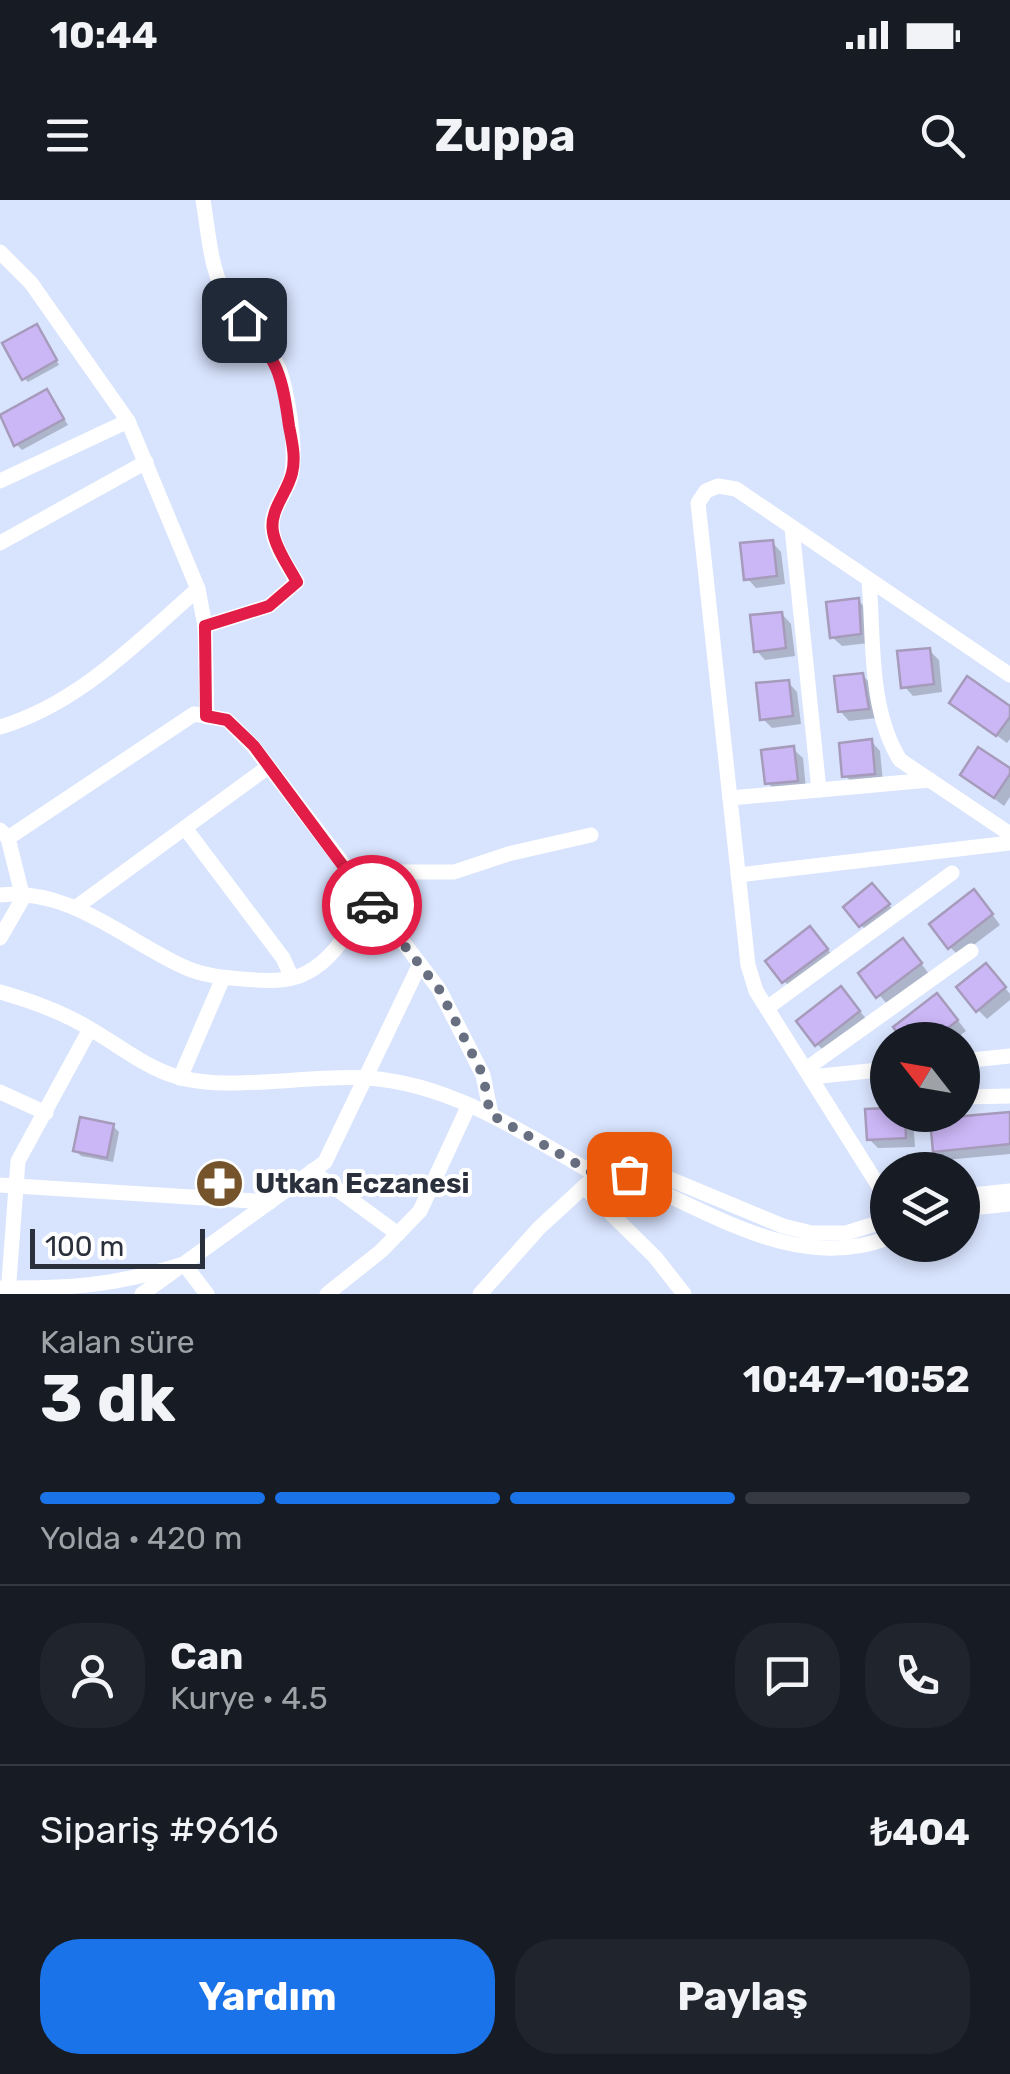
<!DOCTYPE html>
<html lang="tr">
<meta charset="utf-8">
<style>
:root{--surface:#171b24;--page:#20242c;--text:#f1f3f6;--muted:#9ea1a6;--line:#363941;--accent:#1a73e8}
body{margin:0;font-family:Rubik,sans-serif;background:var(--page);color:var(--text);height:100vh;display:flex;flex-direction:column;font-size:38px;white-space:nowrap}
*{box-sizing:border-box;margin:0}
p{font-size:32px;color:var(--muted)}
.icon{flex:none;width:55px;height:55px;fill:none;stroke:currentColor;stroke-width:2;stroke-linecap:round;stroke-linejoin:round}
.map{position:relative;height:1094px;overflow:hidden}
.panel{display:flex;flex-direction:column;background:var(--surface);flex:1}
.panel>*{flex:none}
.needle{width:65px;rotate:301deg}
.fabs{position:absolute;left:870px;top:822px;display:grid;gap:20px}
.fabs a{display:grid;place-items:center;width:110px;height:110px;border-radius:50%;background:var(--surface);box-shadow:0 5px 15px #0003;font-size:50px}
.scale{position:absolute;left:30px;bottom:25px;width:175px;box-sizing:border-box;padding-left:10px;border:5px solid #2b303d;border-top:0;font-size:28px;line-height:35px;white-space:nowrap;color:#2b303d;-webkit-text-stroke:8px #fff;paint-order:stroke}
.pin{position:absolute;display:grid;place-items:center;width:85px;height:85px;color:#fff;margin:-42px;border-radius:20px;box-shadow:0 5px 15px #0006}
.courier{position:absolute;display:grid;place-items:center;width:100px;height:100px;margin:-50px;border:8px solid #e11d48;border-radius:50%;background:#fff;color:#222;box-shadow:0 2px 12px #0007}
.head em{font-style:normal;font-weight:700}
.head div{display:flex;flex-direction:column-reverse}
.head{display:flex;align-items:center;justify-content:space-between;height:170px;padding:0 40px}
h1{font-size:65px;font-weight:700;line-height:75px}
.bar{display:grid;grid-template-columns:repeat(4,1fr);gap:15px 10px;align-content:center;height:120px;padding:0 40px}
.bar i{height:12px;border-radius:8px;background:var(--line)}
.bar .current{background:var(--accent)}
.bar p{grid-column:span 4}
.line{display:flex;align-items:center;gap:25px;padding:0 40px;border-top:2px solid var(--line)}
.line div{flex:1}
.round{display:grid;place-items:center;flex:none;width:105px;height:105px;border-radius:40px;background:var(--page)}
.primary-button{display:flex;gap:20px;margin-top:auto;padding:20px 40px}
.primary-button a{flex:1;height:115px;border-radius:40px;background:var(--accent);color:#fff;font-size:40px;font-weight:700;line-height:115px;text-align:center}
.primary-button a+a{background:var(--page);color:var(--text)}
.status{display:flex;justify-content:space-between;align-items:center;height:70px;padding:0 50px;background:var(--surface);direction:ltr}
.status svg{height:28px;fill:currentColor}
header{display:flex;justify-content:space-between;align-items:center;height:130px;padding:0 40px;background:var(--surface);font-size:45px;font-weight:700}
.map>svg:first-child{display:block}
.shadow{fill:#0003}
.building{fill:#ccb7f6;stroke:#a69bbb;stroke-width:2.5}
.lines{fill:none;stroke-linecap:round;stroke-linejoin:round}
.minor{stroke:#fff;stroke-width:15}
.done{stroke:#686f80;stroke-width:10;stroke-dasharray:0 18}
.route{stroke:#e11d48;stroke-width:12}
.labels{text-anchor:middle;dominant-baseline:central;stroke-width:8;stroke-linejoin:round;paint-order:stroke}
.poi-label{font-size:28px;font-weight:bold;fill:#2b303d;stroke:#fff;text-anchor:start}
</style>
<div class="status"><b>10:44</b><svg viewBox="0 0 49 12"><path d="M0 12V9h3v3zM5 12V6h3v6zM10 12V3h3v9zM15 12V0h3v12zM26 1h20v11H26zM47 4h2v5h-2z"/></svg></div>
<header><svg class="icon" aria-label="menu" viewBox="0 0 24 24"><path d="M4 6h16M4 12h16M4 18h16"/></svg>Zuppa<svg class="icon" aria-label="search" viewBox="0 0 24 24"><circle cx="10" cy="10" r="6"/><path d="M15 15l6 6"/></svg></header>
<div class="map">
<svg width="1010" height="1094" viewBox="0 0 1010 1094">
<rect width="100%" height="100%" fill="#d8e3fd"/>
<g class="shadow">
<path d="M41 131 59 165 28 182 24 178Z"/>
<path d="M47 192 68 225 22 250 16 244Z"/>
<path d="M772 342 781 352 785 384 756 388 747 378Z"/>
<path d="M858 400 867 410 869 443 842 446 832 437Z"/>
<path d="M782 414 791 424 795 456 765 460 756 450Z"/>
<path d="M929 450 939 460 942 492 913 496 904 486Z"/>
<path d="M862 475 872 485 877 518 849 521 840 511Z"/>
<path d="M788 482 797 492 801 524 772 528 762 518Z"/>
<path d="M952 502 1010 509V539L1007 543Z"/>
<path d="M871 541 880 551 883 582 854 585 845 575Z"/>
<path d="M793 549 803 558 806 589 777 592 767 582Z"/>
<path d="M1010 571V597L1004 606 963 575Z"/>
<path d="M881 695 897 715 870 734 861 725Z"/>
<path d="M983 702 1000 725 959 756 950 747Z"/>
<path d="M819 738 836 760 793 790 784 781Z"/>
<path d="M912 751 929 774 888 805 861 774Z"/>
<path d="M995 775 1010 794V800L987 819 978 810Z"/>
<path d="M850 799 868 821 826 853 817 844Z"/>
<path d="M946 805 966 831 954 840H907Z"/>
<path d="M1010 914V954L945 960 935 950Z"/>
<path d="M888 915H909L913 919 915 947 878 948 869 939Z"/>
<path d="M113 926 119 932 113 962 81 956 75 950Z"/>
</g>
<g class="building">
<path d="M37 124 57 160 22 180 2 143Z"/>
<path d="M47 189 64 219 14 246 0 215Z"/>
<path d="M773 340 777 376 744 380 740 343Z"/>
<path d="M859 398 861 434 830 438 826 402Z"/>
<path d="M782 412 786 448 754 452 750 415Z"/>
<path d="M930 448 934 484 901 488 897 451Z"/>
<path d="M863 473 869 509 838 512 834 476Z"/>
<path d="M967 476 1010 506V517L996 536 949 503Z"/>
<path d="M789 480 793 516 760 520 756 483Z"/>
<path d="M872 539 875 574 842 577 839 543Z"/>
<path d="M794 546 798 581 765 584 761 550Z"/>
<path d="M978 547 1010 568V574L994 598 960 575Z"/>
<path d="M872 683 890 704 859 727 843 707Z"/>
<path d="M974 689 993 714 948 749 929 724Z"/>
<path d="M810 726 828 749 782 783 765 761Z"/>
<path d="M903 738 922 763 876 798 858 773Z"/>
<path d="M986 763 1006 787 976 812 956 787Z"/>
<path d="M841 786 860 811 815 846 796 821Z"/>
<path d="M937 793 958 820 933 840H903L893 827Z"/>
<path d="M888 908V915H905L906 938 867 940 865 909Z"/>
<path d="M1010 912V944L933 952 930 919Z"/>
<path d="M80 917 114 924 107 958 73 951Z"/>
</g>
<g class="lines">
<g class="minor">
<path d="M203 0C209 34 210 74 230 103 247 128 274 148 282 178 289 202 297 253 291 277 286 294 272 308 272 326 273 346 288 366 297 382L269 406 205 426"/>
<path d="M0 52 31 83 128 221 198 389 205 426 207 517"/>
<path d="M0 281 128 221"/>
<path d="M792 328 819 590"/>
<path d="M0 343 146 262"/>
<path d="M869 380C874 439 868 508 900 560L1010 634"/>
<path d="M0 527C80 503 137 442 198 389"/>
<path d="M730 598 930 580"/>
<path d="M185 628 283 758 292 778"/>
<path d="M0 630 8 638 23 698 0 738"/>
<path d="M8 638 194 514 227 520 253 546 439 789 483 875 491 914"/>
<path d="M738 675 1010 643"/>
<path d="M0 695C70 688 122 738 182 766 204 777 231 778 256 780 274 781 292 781 308 772 350 750 359 694 401 672H454L508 654 591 635"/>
<path d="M75 708 268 567"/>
<path d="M0 792C32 801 63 812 92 830 120 846 146 868 178 877 228 892 312 874 368 878 453 884 527 935 598 976"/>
<path d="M767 808 952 673"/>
<path d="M962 861 1010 856"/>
<path d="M806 869 971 751"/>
<path d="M811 877 888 869"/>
<path d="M180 878 223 778"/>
<path d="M0 892 46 913"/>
<path d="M962 897 1010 896"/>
<path d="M312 971 398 1034"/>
<path d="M629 974 648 986C724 1020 803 1070 888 1038"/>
<path d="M0 985 270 1002"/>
<path d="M584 987 655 1057 684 1094"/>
<path d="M962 996 1010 991"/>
<path d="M888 1001 756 791 748 765 698 303 706 291 718 286 736 289 1010 475"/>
<path d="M962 1009 1010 1004"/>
<path d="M0 1088C70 1089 117 1085 184 1064L207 1094"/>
<path d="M8 1094 18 961 90 829"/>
<path d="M142 1094 325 962 419 766"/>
<path d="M327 1094 381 1051 420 1011 469 905"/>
<path d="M480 1094 539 1028 589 982 605 974 653 972 783 1026 812 1033H846L888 1020"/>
</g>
</g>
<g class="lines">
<path class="done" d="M372 705 439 789 483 875 490 914 598 976 629 974"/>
<path class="route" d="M244 120C278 162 282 174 289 226 292 242 296 258 292 273 287 294 269 310 273 332 276 349 289 367 297 382L269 406 205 426 206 516 227 520 254 546 372 705"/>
</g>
<defs>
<symbol id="pharmacy-disc" viewBox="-11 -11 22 22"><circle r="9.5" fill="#75542b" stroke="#fff"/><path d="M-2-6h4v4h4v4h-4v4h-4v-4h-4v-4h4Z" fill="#fff"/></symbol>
</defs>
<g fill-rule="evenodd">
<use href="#pharmacy-disc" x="192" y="956" width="55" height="55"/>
</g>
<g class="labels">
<g class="poi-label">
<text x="255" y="983">Utkan Eczanesi</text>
</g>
</g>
</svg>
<div class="fabs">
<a><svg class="needle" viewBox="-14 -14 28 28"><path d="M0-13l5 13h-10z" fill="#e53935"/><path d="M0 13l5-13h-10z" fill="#9ea1a6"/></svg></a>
<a><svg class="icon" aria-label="layers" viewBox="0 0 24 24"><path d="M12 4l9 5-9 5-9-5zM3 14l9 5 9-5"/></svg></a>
</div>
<div class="scale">100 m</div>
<div class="pin" style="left:629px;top:974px;background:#ea580c"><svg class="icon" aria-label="bag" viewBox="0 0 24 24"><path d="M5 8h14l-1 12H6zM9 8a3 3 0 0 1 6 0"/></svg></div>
<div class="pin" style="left:244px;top:120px;background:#1f2937"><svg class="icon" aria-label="home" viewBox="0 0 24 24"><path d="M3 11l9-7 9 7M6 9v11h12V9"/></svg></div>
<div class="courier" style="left:372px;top:705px"><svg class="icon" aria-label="car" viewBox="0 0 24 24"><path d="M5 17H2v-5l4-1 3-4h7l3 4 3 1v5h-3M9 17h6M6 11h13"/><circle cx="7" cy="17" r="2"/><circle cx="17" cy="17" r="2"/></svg></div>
</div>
<section class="panel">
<div class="head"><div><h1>3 dk</h1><p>Kalan süre</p></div><em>10:47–10:52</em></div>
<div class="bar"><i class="current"></i><i class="current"></i><i class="current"></i><i></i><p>Yolda · 420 m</p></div>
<div class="line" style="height:180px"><a class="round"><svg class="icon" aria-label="person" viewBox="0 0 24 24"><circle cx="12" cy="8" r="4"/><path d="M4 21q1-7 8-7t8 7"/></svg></a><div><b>Can</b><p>Kurye · 4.5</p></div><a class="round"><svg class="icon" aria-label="chat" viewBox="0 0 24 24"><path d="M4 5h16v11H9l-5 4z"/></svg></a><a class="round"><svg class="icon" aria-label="phone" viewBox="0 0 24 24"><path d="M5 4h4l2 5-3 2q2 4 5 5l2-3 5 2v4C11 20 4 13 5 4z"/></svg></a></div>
<div class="line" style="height:130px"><div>Sipariş #9616</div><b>₺404</b></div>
<div class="primary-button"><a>Yardım</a><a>Paylaş</a></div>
</section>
